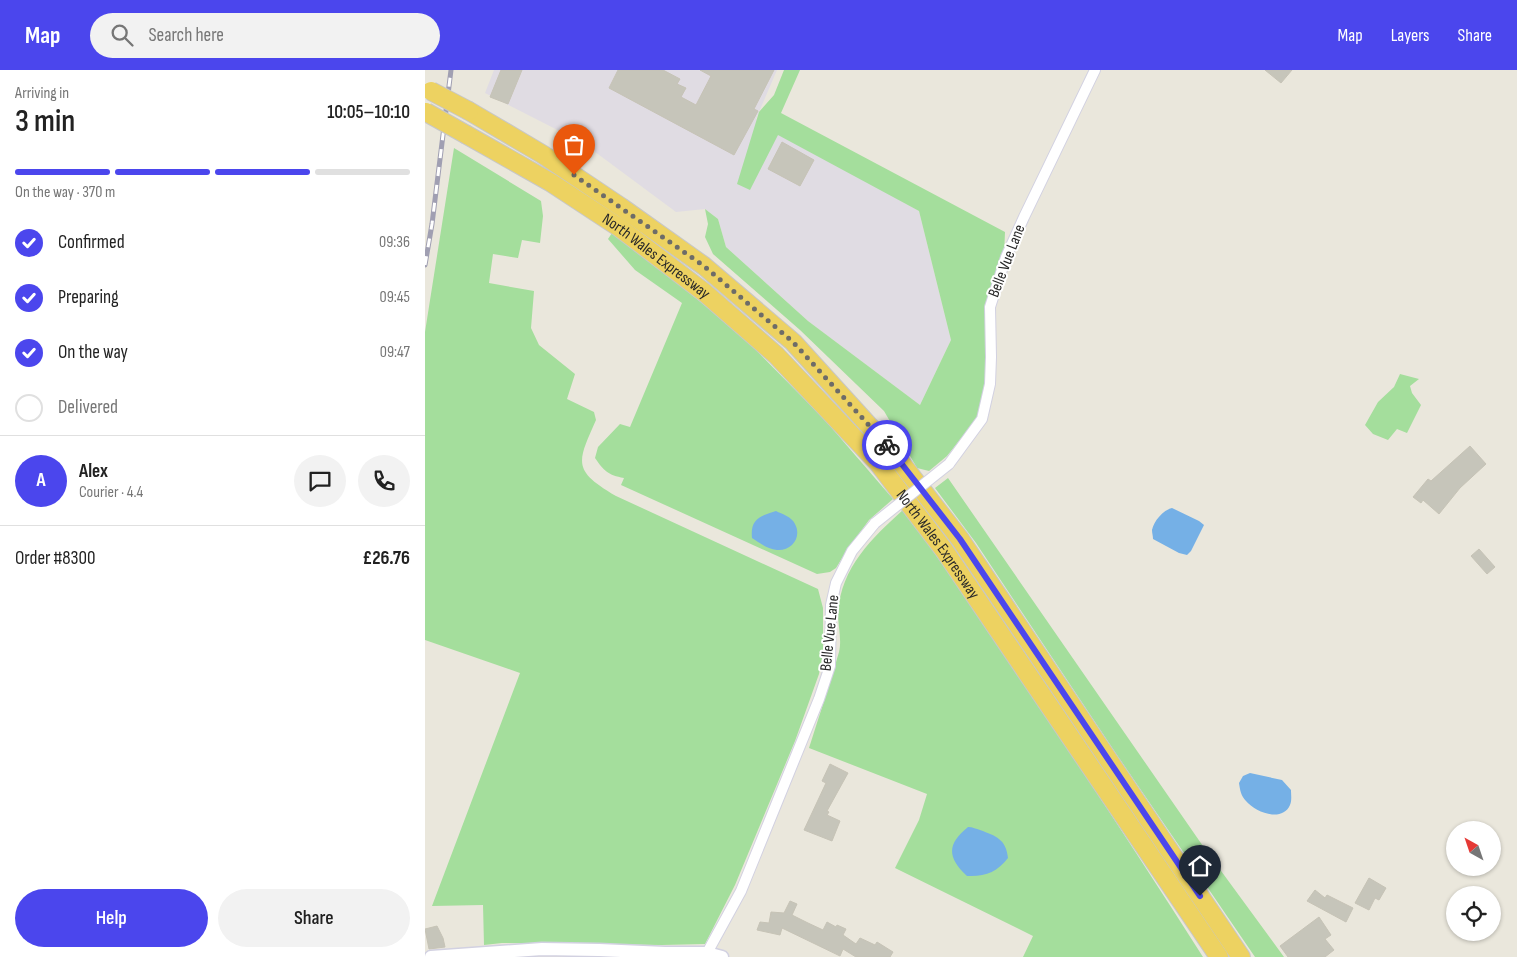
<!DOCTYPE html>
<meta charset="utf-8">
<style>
:root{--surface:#fff;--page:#f2f2f2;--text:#222;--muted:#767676;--line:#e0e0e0;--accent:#4b46ed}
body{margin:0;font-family:"Sofia Sans Condensed",sans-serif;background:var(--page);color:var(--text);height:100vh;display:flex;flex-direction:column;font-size:19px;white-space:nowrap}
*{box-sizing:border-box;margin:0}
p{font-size:16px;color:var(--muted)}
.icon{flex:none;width:28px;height:28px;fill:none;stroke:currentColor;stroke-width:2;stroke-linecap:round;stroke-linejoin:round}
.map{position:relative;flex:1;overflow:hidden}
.sheet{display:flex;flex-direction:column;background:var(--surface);width:425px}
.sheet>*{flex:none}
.needle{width:32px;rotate:320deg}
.controls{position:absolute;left:1021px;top:751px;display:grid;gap:10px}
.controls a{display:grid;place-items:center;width:55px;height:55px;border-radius:50%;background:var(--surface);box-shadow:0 1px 4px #0004;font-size:25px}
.pin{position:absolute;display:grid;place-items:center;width:42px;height:42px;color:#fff;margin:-51px -21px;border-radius:50% 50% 50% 0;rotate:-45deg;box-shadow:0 0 5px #0007}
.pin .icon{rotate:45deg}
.courier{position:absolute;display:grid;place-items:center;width:50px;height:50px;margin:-25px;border:4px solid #4b46ed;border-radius:50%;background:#fff;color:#222;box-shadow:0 1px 6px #0007}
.summary em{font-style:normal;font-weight:600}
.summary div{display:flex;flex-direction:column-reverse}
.summary{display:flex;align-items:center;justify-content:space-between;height:85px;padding:0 15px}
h1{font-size:32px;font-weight:600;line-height:38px}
.bar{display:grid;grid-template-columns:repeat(4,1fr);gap:8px 5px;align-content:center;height:60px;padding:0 15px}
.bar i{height:6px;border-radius:4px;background:var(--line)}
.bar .current{background:var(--accent)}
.bar p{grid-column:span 4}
.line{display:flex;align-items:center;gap:12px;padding:0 15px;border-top:1px solid var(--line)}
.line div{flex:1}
.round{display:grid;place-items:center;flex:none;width:52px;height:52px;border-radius:26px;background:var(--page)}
ol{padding:0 15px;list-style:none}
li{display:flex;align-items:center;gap:15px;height:55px}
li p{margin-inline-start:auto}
li .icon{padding:5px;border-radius:50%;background:var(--accent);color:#fff;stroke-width:4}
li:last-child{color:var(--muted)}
li i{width:28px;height:28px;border:2px solid var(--line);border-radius:50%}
.action{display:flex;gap:10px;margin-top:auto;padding:10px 15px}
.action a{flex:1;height:58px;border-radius:30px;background:var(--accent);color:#fff;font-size:20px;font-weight:600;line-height:58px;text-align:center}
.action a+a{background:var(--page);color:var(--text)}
header{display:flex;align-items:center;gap:30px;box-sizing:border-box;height:70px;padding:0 25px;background:var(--accent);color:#fff}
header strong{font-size:24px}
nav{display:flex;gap:28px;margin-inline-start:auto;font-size:18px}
.search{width:350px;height:45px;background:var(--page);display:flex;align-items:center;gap:12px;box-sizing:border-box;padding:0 18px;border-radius:28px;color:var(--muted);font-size:19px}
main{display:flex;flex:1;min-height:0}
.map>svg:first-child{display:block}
.industrial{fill:#e0dce3}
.green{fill:#a4de9c}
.water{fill:#75b0e6}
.building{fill:#c6c5ba;stroke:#c6c3b6}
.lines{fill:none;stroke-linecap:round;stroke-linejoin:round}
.minor-casing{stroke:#d2d1e1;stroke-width:12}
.tertiary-casing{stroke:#d2d1e1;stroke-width:15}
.trunk-casing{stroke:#c7c7c7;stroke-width:20}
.minor{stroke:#fff;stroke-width:10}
.tertiary{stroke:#fff;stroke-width:12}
.trunk{stroke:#edd261;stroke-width:18}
.rail-casing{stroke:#a09fb2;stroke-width:5}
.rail{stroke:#fff;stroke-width:3;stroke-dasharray:9;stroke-linecap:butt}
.minor-bridge-casing{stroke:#d2d1e1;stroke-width:12;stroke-linecap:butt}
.trunk-bridge-casing{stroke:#c7c7c7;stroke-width:20;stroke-linecap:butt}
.minor-bridge{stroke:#fff;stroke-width:10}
.trunk-bridge{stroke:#edd261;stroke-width:18}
.done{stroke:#6d6c68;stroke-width:5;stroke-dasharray:0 9}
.route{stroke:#4b46ed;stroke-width:6}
.labels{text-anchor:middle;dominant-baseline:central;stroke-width:4;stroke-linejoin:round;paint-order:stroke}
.street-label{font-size:16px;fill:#292929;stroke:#fff}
</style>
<header>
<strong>Map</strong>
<div class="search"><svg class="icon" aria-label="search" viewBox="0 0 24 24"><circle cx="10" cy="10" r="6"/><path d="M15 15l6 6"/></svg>Search here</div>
<nav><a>Map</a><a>Layers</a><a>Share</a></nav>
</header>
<main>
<section class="sheet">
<div class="summary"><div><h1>3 min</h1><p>Arriving in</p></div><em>10:05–10:10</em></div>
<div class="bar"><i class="current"></i><i class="current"></i><i class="current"></i><i></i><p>On the way · 370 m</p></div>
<ol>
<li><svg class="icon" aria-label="check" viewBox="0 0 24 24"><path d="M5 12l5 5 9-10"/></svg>Confirmed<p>09:36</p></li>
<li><svg class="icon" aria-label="check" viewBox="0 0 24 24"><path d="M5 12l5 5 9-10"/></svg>Preparing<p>09:45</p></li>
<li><svg class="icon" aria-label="check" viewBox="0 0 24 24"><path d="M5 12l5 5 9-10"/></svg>On the way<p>09:47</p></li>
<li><i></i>Delivered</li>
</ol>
<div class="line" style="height:90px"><b class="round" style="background:var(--accent);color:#fff">A</b><div><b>Alex</b><p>Courier · 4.4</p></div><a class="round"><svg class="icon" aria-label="chat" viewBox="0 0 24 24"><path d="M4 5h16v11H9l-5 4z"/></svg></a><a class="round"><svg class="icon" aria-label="phone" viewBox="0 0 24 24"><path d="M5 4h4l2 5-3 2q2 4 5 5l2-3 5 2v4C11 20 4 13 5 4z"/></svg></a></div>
<div class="line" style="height:65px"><div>Order #8300</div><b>£26.76</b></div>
<div class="action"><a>Help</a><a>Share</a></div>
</section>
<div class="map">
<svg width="1092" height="887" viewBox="0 0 1092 887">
<rect width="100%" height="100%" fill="#eae7dc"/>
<path class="industrial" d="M69 0H352L331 49 494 141 526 270 495 335 383 251 301 177 293 149 280 139 251 142 158 73 60 23Z"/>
<g class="green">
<path d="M359 0H375L356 43 580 162 579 186 561 238V314L553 347 522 386 504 401 492 398 459 341 375 260 288 184 280 167 283 154 280 139 293 149 301 177 383 251 495 335 526 270 494 141 353 65 325 120 312 114 334 42 349 25Z"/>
<path d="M29 78 116 131 118 146 115 173 97 170 93 188 68 184 64 213 109 221 106 258 114 275 150 304 142 329 169 342 171 350C152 393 147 400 191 426L393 519 398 538V583L394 604 370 671 310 815 280 874 237 875 77 873 59 875 58 835 7 836 95 603 0 570V262Z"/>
<path d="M187 163 223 189 317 266 399 349 468 429 444 450 422 480 411 498 405 502 392 504 196 415 199 408C183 405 179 401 170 388L173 377 195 354 205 357 257 233 210 200 183 169Z"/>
<path d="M975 304 994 309 985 316 987 323 996 335 982 363 972 359 963 370 948 364 940 355 953 332 969 317Z"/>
<path d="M523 408 780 779 859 887H830L692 685 551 473 510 418Z"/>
<path d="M479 439C582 587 682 736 778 887H598L608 866 470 798 494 750 502 724 384 678C394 646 405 614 414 582 417 570 413 556 413 543 416 497 447 468 479 439Z"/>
</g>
<g class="water">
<path d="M747 438 774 451 779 455 766 481 762 485 754 483 728 469C728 466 727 463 727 460 729 451 738 440 747 438Z"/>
<path d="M351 441C357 444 367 447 370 454 377 467 367 481 352 480 342 479 335 473 327 468 325 449 335 446 351 441Z"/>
<path d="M825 703 857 710 866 720C866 724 867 731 865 735 857 753 830 742 821 731 816 726 815 720 814 713L818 706Z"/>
<path d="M543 757C548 757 551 759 555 760 571 766 581 769 583 788 572 802 560 807 542 806 522 787 522 774 543 757Z"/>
</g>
<g class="building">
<path d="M76 0H97L83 34 65 27Z"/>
<path d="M193 0H238L255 9 252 14 261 18 256 27 271 35 286 6 275 0H349L329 39 333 41 309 85 184 18Z"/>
<path d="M840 0H867L856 13Z"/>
<path d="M357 72 389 90 375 116 343 99Z"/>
<path d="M1045 376 1061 394 1035 418 1014 444 998 430 996 433 988 427 1003 409 1006 411Z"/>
<path d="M1054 479 1070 497 1062 504 1046 486Z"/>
<path d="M405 694 423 703 402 741 404 742 402 745 415 751 407 771 379 760 401 713 397 711Z"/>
<path d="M944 808 961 818 954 830 950 828 944 840 930 833Z"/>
<path d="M890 820 900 828 902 825 928 838 921 852 882 831Z"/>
<path d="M365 831 372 834 367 845 383 853 398 860 402 852 411 857 412 855 421 859 418 865 431 874 435 868 450 875 452 872 468 882 465 887H431L418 879 415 886 357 858 355 865 332 860 335 852 344 853 346 842 359 843Z"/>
<path d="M894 847 906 865 900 869 909 880 900 887H863L855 876Z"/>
<path d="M12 856 18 868 20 877 4 879 0 859Z"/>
</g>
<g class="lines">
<defs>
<g id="minor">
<path d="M524 394 557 349 565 314 566 287 565 237 581 187 599 147 670 0"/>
<path d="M282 883 316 821 394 629 405 596 406 535 411 513 427 481 450 453"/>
</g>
<path id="tertiary" d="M6 887 117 879 174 880 240 883H282L297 887"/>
<g id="trunk">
<path d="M44 41 117 84 196 137 279 196 368 272 467 381 535 469 816 887"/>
<path id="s1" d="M42 65 125 112 195 158 280 223 351 285 453 393 519 480 794 887"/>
</g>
</defs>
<use href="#minor" class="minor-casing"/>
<use href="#tertiary" class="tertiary-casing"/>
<use href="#trunk" class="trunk-casing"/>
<use href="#minor" class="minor"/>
<use href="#tertiary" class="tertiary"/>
<use href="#trunk" class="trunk"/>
<defs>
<path id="rail" d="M0 195 7 154 26 0"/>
</defs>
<use href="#rail" class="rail-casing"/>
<use href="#rail" class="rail"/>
<defs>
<path id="minor-bridge" d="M450 453 524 394"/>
<g id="trunk-bridge">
<path d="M6 21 44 41"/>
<path d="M1 42 42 65"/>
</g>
</defs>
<use href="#minor-bridge" class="minor-bridge-casing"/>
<use href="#trunk-bridge" class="trunk-bridge-casing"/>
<use href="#minor-bridge" class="minor-bridge"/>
<use href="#trunk-bridge" class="trunk-bridge"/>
</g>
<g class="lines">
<path class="done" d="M149 105 279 196 368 272 462 375"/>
<path class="route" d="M462 375 535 469 775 826"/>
</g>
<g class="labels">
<g class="street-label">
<text stroke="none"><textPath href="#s1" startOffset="225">North Wales Expressway</textPath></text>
<text transform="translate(582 191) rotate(-69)">Belle Vue Lane</text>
<text stroke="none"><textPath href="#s1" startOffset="630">North Wales Expressway</textPath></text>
<text transform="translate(405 563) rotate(-84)">Belle Vue Lane</text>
</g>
</g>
</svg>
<div class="controls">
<a><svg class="needle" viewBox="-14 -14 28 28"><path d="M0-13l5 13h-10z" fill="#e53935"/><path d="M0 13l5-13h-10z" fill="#767676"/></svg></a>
<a><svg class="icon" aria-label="locate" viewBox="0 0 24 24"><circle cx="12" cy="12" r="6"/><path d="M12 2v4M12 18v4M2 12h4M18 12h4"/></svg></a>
</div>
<div class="pin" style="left:149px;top:105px;background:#ea580c"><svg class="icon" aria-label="bag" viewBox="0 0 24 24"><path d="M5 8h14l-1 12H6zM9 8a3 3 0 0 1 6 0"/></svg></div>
<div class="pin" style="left:775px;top:826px;background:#1f2937"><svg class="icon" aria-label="home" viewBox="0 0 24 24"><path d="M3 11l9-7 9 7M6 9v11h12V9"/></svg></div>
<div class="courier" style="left:462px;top:375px"><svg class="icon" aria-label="bike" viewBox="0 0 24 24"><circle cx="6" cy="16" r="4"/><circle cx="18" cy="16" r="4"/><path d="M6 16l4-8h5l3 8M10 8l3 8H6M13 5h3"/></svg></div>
</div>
</main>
